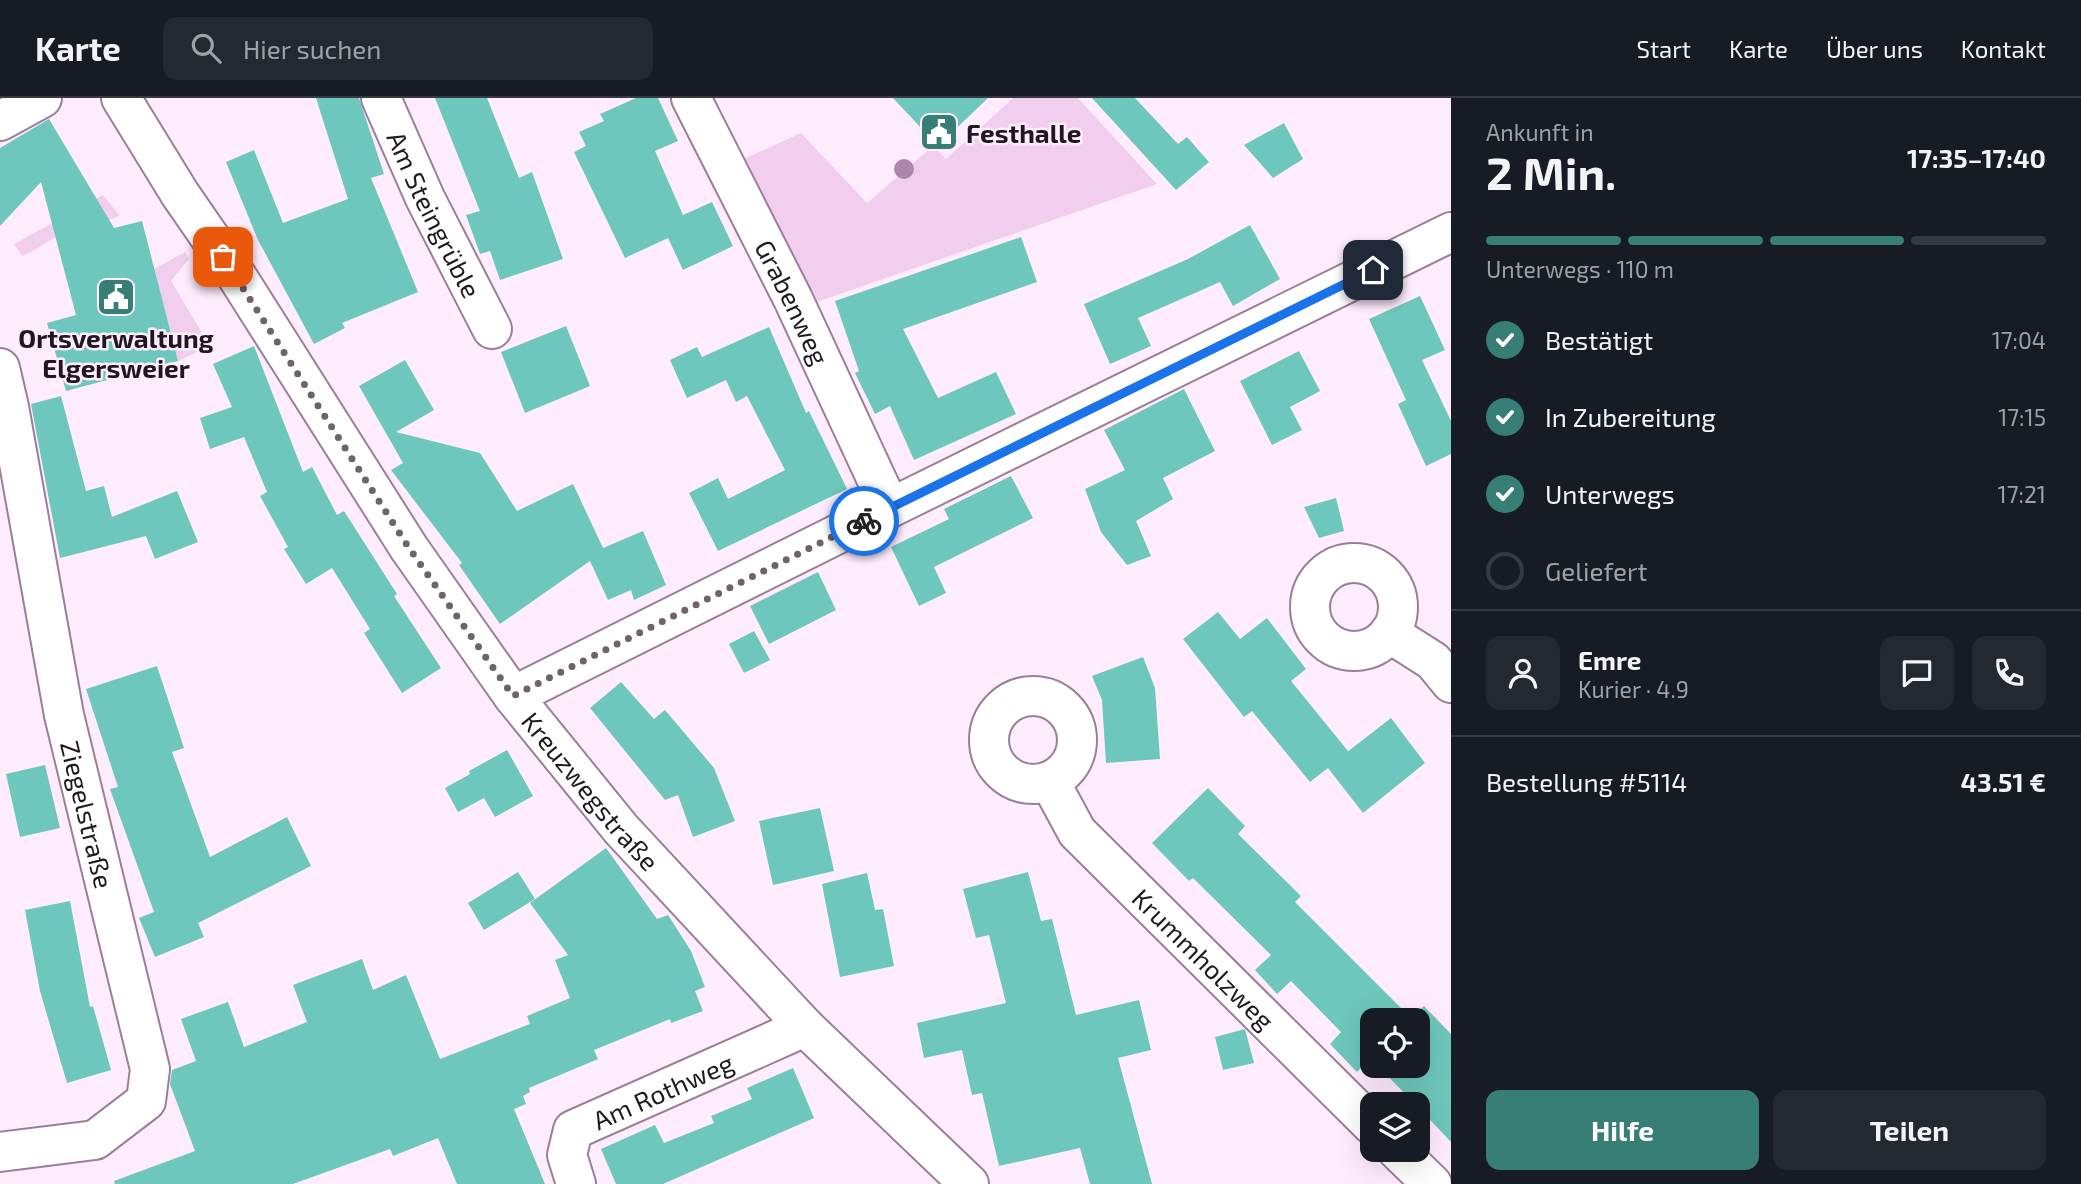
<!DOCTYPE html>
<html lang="de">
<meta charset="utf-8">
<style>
:root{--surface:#171b24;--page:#242831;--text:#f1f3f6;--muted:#9ea1a6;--line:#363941;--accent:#377e76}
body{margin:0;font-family:"Exo 2",sans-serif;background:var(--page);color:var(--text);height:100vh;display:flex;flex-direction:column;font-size:26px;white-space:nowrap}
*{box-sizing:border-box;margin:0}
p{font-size:23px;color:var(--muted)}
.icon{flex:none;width:38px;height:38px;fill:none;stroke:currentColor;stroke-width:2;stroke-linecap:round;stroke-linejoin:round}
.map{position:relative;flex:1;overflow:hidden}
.panel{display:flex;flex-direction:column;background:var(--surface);width:630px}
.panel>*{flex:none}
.controls{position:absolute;left:1360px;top:910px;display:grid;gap:14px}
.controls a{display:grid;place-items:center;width:70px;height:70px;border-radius:14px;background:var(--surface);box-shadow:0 7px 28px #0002;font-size:35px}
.pin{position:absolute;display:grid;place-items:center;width:60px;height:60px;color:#fff;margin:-30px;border-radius:14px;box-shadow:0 4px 10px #0006}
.courier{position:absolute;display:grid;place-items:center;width:70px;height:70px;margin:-35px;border:5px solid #1a73e8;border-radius:50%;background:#fff;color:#222;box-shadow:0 2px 9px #0007}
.summary em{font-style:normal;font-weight:700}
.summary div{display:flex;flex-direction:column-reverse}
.summary{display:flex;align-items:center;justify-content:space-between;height:119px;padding:0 35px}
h1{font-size:46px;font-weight:700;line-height:52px}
.bar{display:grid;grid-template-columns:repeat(4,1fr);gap:10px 7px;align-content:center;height:84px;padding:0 35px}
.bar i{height:9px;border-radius:5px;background:var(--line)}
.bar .current{background:var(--accent)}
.bar p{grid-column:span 4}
.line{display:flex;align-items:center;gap:18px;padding:0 35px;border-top:2px solid var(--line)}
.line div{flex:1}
.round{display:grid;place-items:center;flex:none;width:74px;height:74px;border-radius:14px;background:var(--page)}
ol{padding:0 35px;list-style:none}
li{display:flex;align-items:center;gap:21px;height:77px}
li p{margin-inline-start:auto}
li .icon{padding:7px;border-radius:50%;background:var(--accent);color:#fff;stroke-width:4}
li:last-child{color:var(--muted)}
li i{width:38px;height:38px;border:4px solid var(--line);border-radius:50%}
.button{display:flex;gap:14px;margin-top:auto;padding:14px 35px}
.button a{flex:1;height:80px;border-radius:14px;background:var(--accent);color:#fff;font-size:28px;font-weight:700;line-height:80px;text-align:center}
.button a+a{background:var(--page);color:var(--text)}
header{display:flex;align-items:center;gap:42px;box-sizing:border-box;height:98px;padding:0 35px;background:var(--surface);border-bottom:2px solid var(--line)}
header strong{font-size:33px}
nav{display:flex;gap:38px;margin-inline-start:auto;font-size:24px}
.search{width:490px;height:63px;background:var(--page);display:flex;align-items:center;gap:18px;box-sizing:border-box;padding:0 24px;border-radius:14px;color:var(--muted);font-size:26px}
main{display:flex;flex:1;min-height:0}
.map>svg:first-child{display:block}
.green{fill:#f2ceee}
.building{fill:#6ec7bc}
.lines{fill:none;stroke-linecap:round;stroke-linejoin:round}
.minor-casing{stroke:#9b7f98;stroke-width:42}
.minor{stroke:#fff;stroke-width:38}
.tree{fill:#b085ad}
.done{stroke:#6f626d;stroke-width:7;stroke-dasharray:0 12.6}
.route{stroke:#1a73e8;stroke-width:9}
.labels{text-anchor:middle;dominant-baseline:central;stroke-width:5;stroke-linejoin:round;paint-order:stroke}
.poi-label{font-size:26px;font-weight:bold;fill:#211720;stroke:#ffecfd;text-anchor:start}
.street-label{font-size:26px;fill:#211720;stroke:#ffecfd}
</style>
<header>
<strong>Karte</strong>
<div class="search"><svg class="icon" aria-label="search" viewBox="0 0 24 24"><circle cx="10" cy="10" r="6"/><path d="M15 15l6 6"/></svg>Hier suchen</div>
<nav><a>Start</a><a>Karte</a><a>Über uns</a><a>Kontakt</a></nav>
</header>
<main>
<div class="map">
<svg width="1451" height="1086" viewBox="0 0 1451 1086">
<rect width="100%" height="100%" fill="#ffecfd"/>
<g class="green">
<path d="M1013 0H1078L1157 86 811 206 737 64 801 35 867 105 933 48 946 61Z"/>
<path d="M103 97 120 118C101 125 80 129 61 137 47 142 37 153 22 158L14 146Z"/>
<path d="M185 154 189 161 171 183 210 248 178 263 154 171Z"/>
</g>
<g class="building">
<path d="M316 0H359L384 76 371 80 418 194 342 225 345 230 314 246 258 142 226 64 254 52 283 125 348 101Z"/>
<path d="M435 0H487L519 80 532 74 563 161 500 182 490 153 480 156 466 117 480 113Z"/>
<path d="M636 0H658L678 43 655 53 683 117 712 104 733 148 683 172 668 140 625 160 574 54 586 48 579 34 604 23 600 16Z"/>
<path d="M893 0H988L938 48Z"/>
<path d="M1092 0H1135L1178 46 1187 39 1209 64 1176 92Z"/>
<path d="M49 21 114 130 142 123 178 263 66 293 47 225 76 217 41 84 0 128V50Z"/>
<path d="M1284 25 1303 61 1273 80 1244 47Z"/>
<path d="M1250 127 1280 181 1233 208 1220 184 1138 220 1151 248 1110 266 1084 206 1188 161Z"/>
<path d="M1021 139 1037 184 903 231 938 300 996 274 1016 316 914 362 890 308 875 316 855 275 859 273 835 203Z"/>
<path d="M1420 198 1445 252 1422 262 1451 323V356L1426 368 1398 306 1406 302 1369 221Z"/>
<path d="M566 228 590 288 525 315 501 254Z"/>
<path d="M769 229 806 315 809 313 847 391 718 453 689 395 718 380 728 401 785 372 747 298 736 304 726 282 687 300 670 262 697 249 702 259Z"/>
<path d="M254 248 303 374 312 369 337 417 344 413 397 496 394 498 441 570 402 595 364 535 370 531 332 470 306 486 284 451 288 449 260 398 267 394 244 339 210 351 200 320 232 309 213 266Z"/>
<path d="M1299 253 1320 293 1290 309 1302 332 1272 347 1240 283Z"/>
<path d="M405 262 434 312 396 334 480 355 517 413 573 386 603 450 643 433 666 487 634 502 631 492 608 502 590 463 500 526 459 467 462 465 391 372 403 365 359 288Z"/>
<path d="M1184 291 1215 353 1163 380 1173 401 1136 423 1151 458 1127 467 1101 434 1085 391 1125 372 1104 332Z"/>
<path d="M61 298 86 393 104 388 112 419 177 393 198 444 155 461 146 438 60 460 31 306Z"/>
<path d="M1011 378 1033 420 934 469 946 495 919 508 891 449 949 421 944 411Z"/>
<path d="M1336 400 1344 433 1319 440 1304 409Z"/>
<path d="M818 474 836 512 769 546 750 508Z"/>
<path d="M1218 514 1240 541 1267 520 1306 571 1291 583 1348 653 1346 655 1391 620 1425 665 1363 715 1328 670 1310 684 1252 613 1244 619 1183 541Z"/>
<path d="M754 533 770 562 744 575 729 546Z"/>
<path d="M1143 559 1155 590 1160 661 1106 665 1102 602 1092 578Z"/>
<path d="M157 568 184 650 172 654 210 759 287 719 311 768 198 825 204 839 155 859 139 820 154 814 110 691 118 689 86 591Z"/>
<path d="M621 584 654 621 665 612 714 670 735 723 693 739 678 697 665 702 590 610Z"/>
<path d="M507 652 533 698 495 719 484 700 458 714 445 690 470 676 469 673Z"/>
<path d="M45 667 60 730 20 739 6 676Z"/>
<path d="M1208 690 1245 728 1238 736 1301 798 1295 804 1411 920 1424 908 1451 936V1044L1418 1009V1006H1415L1378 968H1418V922H1372V962L1370 960 1357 974 1330 946 1341 934 1291 883 1277 896 1255 872 1271 857 1193 780 1189 783 1152 745Z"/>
<path d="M820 710 834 773 773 787 759 723Z"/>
<path d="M606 750 657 821 668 817 691 853 705 889 695 893 703 913 671 925 670 921 594 952 598 961 529 990 530 994 523 998 526 1006 514 1011 545 1086H457L438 1040 393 1058 390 1051 293 1086H115L114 1083 195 1053 170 986 172 972 196 963 181 921 228 904 244 949 307 924 293 887 362 861 373 892 406 877 440 961 530 926 527 918 570 900 555 862 568 857 530 805Z"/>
<path d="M518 774 535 801 484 832 468 805Z"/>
<path d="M1028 774 1041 823 1052 821 1076 917 1139 902 1151 952 1118 960 1152 1086H1090L1080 1050 999 1068 982 995 972 997 962 952 924 960 917 925 1006 905 989 837 976 840 963 791Z"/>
<path d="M867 775 875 812 883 811 894 868 840 879 822 786Z"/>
<path d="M70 803 90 909 93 908 111 972 67 985 40 893 25 812Z"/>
<path d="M1245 931 1254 965 1223 972 1215 939Z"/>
<path d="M793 970 814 1020 663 1086H616L601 1051 655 1027 664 1045 714 1025 711 1018 752 1001 747 990Z"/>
</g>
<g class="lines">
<defs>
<g id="minor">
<path id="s1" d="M121 0 180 96 238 180 409 450 513 598 621 731 805 929 969 1086"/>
<path id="s2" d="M381 0 425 100 492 231"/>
<path id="s3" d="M691 0 793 201 890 410"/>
<path d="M0 23 42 0"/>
<path id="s4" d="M0 270 9 309 64 617 150 971 146 1003 95 1042 0 1054"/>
<circle cx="1354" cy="509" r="44"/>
<path d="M1389 535 1433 563 1451 585"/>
<circle cx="1033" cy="642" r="44"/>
<path d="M513 598 890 410 1451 134"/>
<path id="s5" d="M1050 684 1077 734 1372 1027"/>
<path d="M1397 1052 1432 1086"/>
<path id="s6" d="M576 1086 567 1057 573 1032 805 929"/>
</g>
</defs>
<use href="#minor" class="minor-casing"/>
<use href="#minor" class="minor"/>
</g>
<circle class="tree" cx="904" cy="71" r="10"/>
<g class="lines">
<path class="done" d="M223 159 409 450 513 598 864 423"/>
<path class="route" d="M864 423 1373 172"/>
</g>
<defs>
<symbol id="civic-square" viewBox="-11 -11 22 22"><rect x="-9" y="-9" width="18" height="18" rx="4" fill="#377e76" stroke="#ffecfd"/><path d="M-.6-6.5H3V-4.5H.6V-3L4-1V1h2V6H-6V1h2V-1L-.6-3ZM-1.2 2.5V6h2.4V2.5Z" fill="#fff"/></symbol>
</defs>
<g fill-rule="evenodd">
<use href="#civic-square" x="917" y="12" width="44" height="44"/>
<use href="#civic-square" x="94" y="177" width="44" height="44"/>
</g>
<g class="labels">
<g class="poi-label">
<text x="966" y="34">Festhalle</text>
<text x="116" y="239" text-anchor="middle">Ortsverwaltung<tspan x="116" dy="30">Elgersweier</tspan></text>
</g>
<g class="street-label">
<text stroke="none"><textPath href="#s2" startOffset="128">Am Steingrüble</textPath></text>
<text stroke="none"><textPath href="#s3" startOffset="228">Grabenweg</textPath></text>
<text stroke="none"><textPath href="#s1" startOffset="838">Kreuzwegstraße</textPath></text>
<text stroke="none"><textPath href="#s4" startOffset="455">Ziegelstraße</textPath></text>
<text stroke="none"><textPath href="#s5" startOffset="236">Krummholzweg</textPath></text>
<text stroke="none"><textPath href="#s6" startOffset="154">Am Rothweg</textPath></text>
</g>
</g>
</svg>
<div class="controls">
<a><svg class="icon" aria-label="locate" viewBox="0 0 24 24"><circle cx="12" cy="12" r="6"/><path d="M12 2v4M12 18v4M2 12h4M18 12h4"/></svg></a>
<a><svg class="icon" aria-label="layers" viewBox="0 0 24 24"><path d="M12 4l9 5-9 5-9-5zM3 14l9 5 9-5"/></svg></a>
</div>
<div class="pin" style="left:223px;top:159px;background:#ea580c"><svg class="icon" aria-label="bag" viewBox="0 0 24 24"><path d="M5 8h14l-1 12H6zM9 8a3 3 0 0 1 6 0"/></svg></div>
<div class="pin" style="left:1373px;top:172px;background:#1f2937"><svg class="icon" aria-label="home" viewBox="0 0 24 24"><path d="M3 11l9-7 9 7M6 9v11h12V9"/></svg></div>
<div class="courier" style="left:864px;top:423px"><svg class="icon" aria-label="bike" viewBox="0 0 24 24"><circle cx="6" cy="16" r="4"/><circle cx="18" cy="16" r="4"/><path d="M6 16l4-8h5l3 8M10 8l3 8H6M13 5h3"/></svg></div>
</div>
<section class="panel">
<div class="summary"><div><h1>2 Min.</h1><p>Ankunft in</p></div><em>17:35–17:40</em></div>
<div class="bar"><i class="current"></i><i class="current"></i><i class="current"></i><i></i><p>Unterwegs · 110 m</p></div>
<ol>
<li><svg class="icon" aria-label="check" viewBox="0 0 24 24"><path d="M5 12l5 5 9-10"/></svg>Bestätigt<p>17:04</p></li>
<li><svg class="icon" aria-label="check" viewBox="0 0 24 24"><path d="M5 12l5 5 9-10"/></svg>In Zubereitung<p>17:15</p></li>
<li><svg class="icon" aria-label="check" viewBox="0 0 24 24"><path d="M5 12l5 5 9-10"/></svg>Unterwegs<p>17:21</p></li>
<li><i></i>Geliefert</li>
</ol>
<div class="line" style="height:126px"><a class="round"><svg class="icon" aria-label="person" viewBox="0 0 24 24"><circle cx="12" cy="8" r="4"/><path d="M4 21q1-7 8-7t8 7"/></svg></a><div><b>Emre</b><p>Kurier · 4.9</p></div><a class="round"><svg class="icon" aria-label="chat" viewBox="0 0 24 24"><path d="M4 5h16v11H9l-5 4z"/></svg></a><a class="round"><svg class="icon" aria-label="phone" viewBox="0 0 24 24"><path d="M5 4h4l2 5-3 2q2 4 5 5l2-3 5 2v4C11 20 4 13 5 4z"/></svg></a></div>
<div class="line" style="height:91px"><div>Bestellung #5114</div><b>43.51 €</b></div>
<div class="button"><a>Hilfe</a><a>Teilen</a></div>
</section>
</main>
